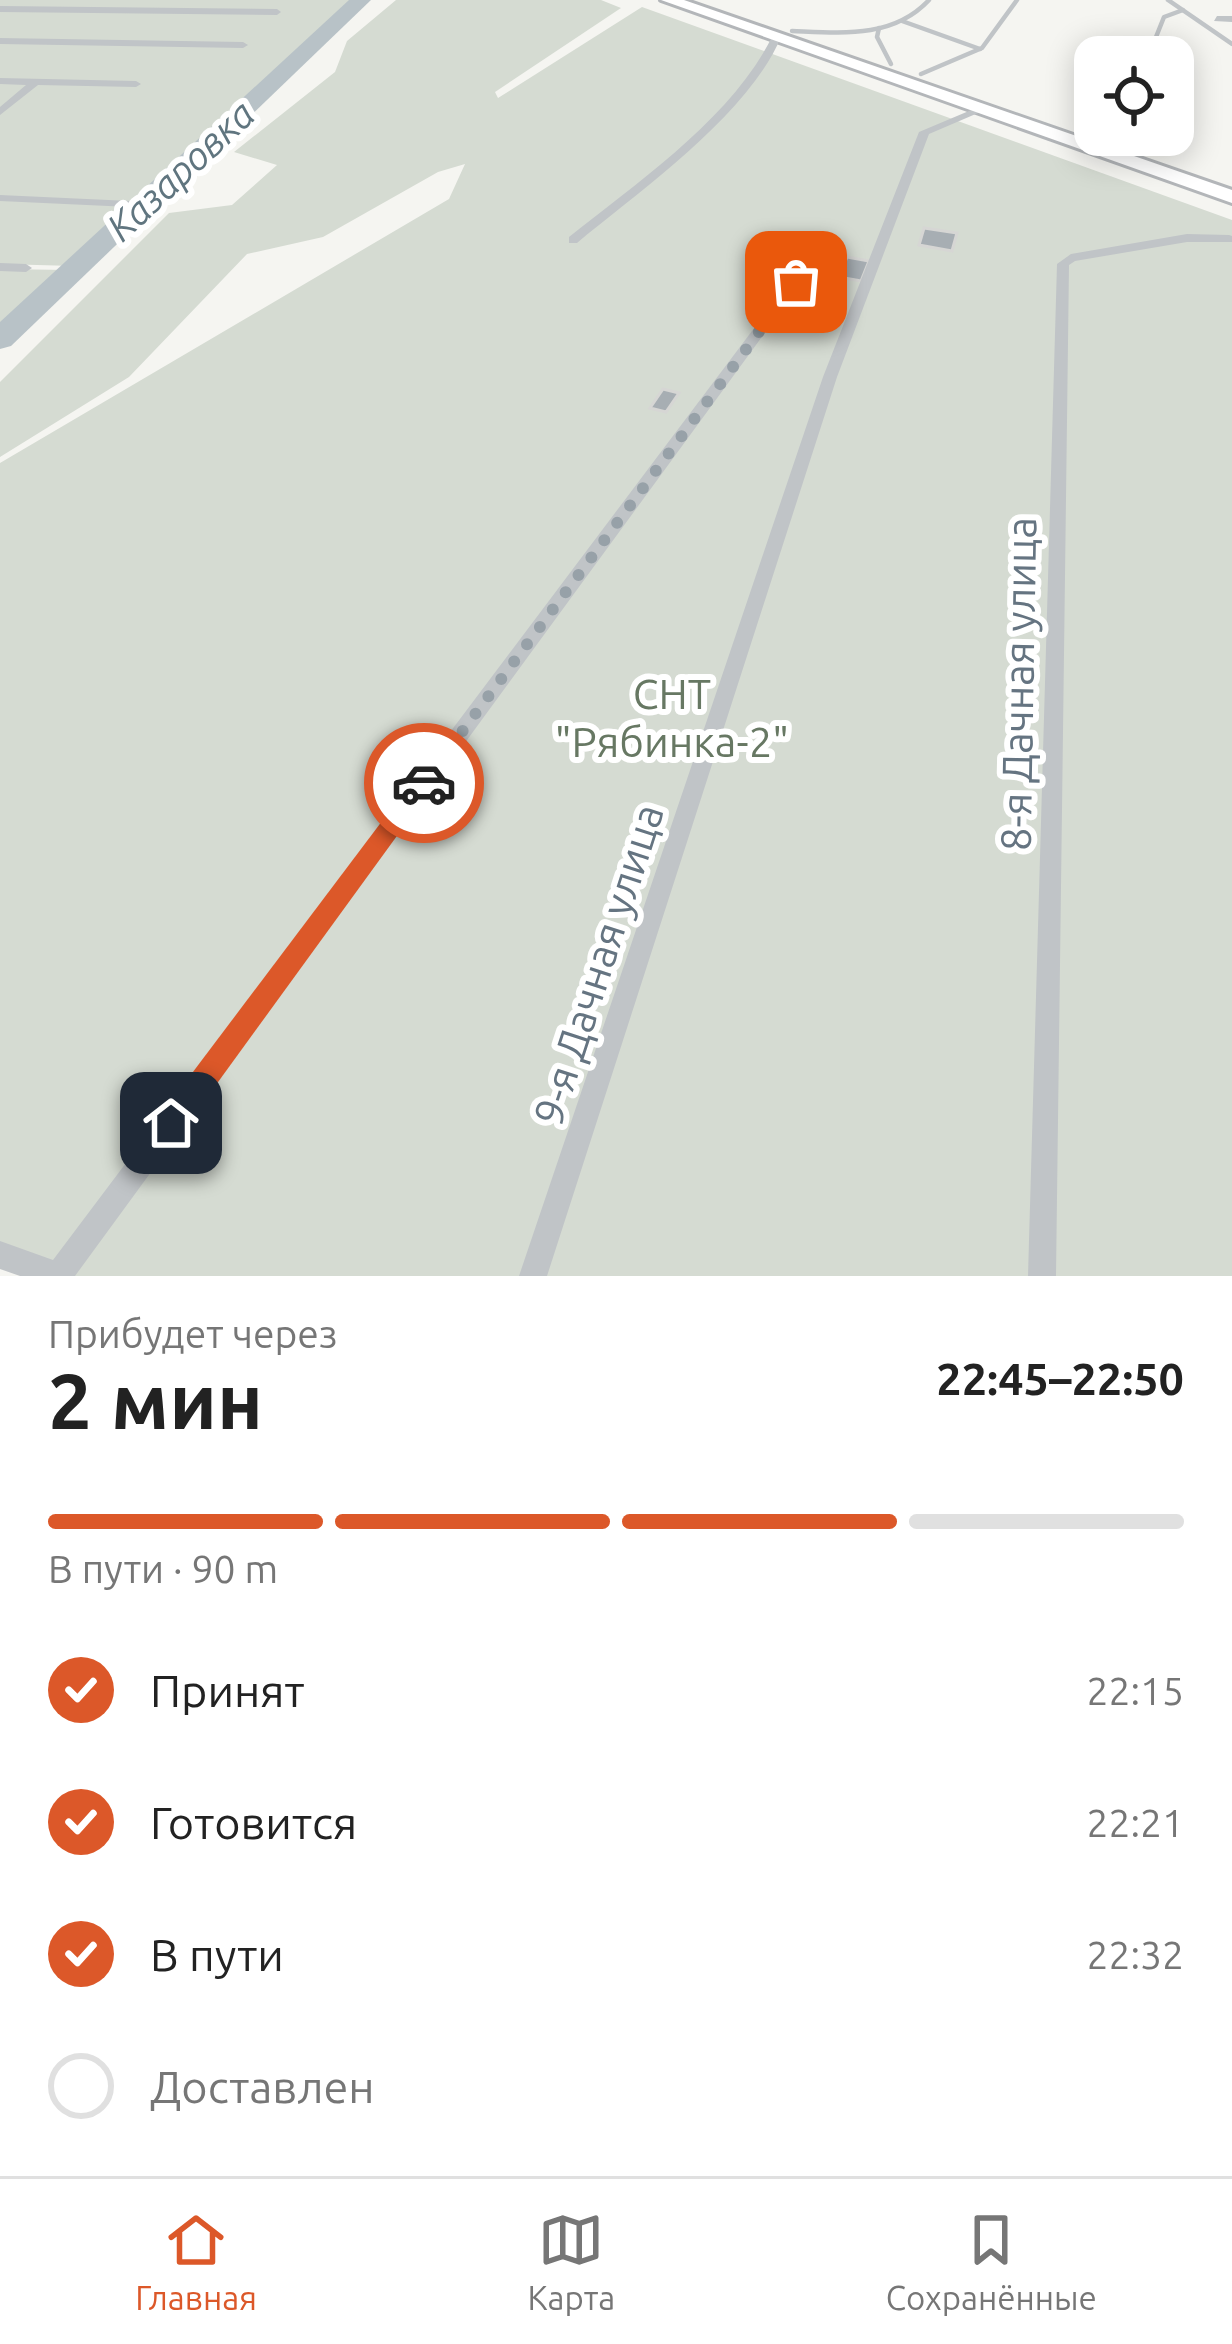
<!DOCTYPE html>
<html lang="ru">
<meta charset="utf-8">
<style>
:root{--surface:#fff;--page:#f6f6f6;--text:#222;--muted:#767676;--line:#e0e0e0;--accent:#dc5829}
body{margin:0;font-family:Ubuntu,sans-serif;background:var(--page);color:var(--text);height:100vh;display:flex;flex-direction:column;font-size:45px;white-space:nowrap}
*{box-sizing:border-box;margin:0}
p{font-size:39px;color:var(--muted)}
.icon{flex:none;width:66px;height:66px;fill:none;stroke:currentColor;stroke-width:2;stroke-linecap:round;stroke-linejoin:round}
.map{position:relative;height:1276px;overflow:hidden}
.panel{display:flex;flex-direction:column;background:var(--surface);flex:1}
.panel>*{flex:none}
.buttons{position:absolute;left:1074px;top:36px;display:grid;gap:24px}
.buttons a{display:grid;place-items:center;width:120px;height:120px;border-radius:24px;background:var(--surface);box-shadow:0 6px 30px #0003;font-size:60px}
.pin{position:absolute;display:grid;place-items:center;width:102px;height:102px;color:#fff;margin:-51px;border-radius:24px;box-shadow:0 6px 18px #0006}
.courier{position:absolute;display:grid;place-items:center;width:120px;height:120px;margin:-60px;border:9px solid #dc5829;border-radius:50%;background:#fff;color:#222;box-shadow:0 3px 15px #0007}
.overview em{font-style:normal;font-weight:700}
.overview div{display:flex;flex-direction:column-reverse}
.overview{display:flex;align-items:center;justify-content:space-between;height:204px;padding:0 48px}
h1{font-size:78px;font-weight:700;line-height:90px}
.bar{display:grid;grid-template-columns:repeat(4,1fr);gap:18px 12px;align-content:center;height:144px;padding:0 48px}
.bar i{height:15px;border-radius:9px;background:var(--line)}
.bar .on{background:var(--accent)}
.bar p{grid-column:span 4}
ol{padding:0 48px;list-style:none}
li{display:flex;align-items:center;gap:36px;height:132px}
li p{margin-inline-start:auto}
li .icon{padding:12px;border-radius:50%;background:var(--accent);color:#fff;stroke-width:4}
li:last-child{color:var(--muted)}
li i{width:66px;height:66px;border:6px solid var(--line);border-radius:50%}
.menu{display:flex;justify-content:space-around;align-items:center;height:168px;border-top:3px solid var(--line);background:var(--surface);font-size:33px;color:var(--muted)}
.menu a{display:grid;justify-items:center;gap:6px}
.menu .on{color:var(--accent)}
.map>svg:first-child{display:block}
.green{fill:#d5dbd2}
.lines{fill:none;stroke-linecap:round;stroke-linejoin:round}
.river{fill:#b8c2c7;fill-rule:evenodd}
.building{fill:#a7aeb3;stroke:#d6d6d4;stroke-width:3}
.highway-casing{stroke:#b3b6b9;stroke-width:6}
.lane{stroke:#c0c4c7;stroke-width:4.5}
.street{fill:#c0c4c7;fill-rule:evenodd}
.highway{fill:#fff;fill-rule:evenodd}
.route{fill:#dc5829}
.done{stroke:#97a1a8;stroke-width:12;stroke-dasharray:0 21.6}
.labels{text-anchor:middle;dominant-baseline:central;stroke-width:12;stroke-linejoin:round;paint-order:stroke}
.far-water-label{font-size:39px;font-style:italic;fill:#60757f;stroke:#fff}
.street-label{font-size:42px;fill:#657481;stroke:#fff}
.park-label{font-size:42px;fill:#677863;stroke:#fff}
</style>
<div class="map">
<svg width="1232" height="1276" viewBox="0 0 1232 1276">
<rect width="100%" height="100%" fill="#f5f5f1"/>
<g class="green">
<path d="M0 0H356L74 266 0 264Z"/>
<path d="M396 0H601L621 8 495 92 498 98 642 7 1232 220V1276H32L0 1267V463L449 199 465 164 438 172 323 237 247 254 129 377 0 457V382L169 213 232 205 277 165 234 152 335 72 347 41Z"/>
<path d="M0 269 68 270 0 333Z"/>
</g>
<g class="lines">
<path class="river" d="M349 0H371L11 346 0 349V322Z"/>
</g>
<g class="building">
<path d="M924 228 957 233 952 251 919 245Z"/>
<path d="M847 257 869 261 861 281 839 277Z"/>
<path d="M663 389 679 393 666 412 650 408Z"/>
</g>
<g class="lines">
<defs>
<path id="highway" d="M661 0H684L1232 190V203Z"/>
</defs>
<use href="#highway" class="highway-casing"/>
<g class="lane">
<path d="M1168 0 1232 44"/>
<path d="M902 21 980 49"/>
<path d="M879 28 877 37 891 64"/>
<path d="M792 31C840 33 893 39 929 0"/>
<path d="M1148 57 1164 17 1183 10"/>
<path d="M921 74 982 48 1017 0"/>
</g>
<g class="street">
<path d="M0 6 277 9 281 12 277 15 0 12Z"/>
<path d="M1217 16H1232V22L1214 21Z"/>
<path d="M773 35 781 37C749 114 641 190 577 243H569V237C639 181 733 117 773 35Z"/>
<path d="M0 38 243 42 248 45 243 48 0 44Z"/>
<path d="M0 78 136 81 141 84 136 87 38 85 0 115V107L26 85 0 84Z"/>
<path d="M976 108 985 110 929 134 837 377 547 1276H519L823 377 919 132Z"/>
<path d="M0 195 130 201 136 204 130 207 0 201Z"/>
<path d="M1187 234 1229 235 1232 236V242H1187L1075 261 1069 265 1056 1276H1028L1057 264 1071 254Z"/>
<path d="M0 263 26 264 32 268 26 272 0 271Z"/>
<path d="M791 279 802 282 75 1276H20L0 1269V1241L53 1260Z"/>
</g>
<use href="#highway" class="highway"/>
</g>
<path class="route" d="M424 774 435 783 431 789 181 1133H162V1113L416 776Z"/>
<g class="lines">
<path class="done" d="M424 783 796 282"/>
</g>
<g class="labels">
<g class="far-water-label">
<text transform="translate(180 170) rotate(-43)">Казаровка</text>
</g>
<g class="street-label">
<text transform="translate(1018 684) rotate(-89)">8-я Дачная улица</text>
<text transform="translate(598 964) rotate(-72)">9-я Дачная улица</text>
</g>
<g class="park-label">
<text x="672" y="693">СНТ<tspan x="672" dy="48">"Рябинка-2"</tspan></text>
</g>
</g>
</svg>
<div class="buttons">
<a><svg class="icon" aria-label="locate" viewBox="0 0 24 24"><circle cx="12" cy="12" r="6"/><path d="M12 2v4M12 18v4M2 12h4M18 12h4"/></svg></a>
</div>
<div class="pin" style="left:796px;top:282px;background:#ea580c"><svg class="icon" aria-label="bag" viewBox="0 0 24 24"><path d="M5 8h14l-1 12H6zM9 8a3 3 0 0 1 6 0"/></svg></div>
<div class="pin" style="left:171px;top:1123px;background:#1f2937"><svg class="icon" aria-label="home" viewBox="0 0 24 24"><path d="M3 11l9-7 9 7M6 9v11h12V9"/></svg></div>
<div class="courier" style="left:424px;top:783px"><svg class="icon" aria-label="car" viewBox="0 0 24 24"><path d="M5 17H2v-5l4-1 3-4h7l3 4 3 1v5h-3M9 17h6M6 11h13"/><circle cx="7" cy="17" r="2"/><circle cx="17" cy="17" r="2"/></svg></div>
</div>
<section class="panel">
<div class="overview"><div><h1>2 мин</h1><p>Прибудет через</p></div><em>22:45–22:50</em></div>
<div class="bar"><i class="on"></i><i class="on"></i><i class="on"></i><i></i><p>В пути · 90 m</p></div>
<ol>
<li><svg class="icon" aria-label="check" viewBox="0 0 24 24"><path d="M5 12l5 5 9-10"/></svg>Принят<p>22:15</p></li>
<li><svg class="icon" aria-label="check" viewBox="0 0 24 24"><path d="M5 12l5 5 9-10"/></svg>Готовится<p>22:21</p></li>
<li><svg class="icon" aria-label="check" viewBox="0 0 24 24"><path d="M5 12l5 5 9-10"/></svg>В пути<p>22:32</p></li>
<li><i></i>Доставлен</li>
</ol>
</section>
<nav class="menu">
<a class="on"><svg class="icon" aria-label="home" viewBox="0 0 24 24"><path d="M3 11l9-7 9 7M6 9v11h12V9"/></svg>Главная</a>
<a><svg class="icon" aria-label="map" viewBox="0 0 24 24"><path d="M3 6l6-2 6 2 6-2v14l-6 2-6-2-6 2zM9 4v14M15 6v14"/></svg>Карта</a>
<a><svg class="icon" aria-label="saved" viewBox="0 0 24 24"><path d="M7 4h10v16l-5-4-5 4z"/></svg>Сохранённые</a>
</nav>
